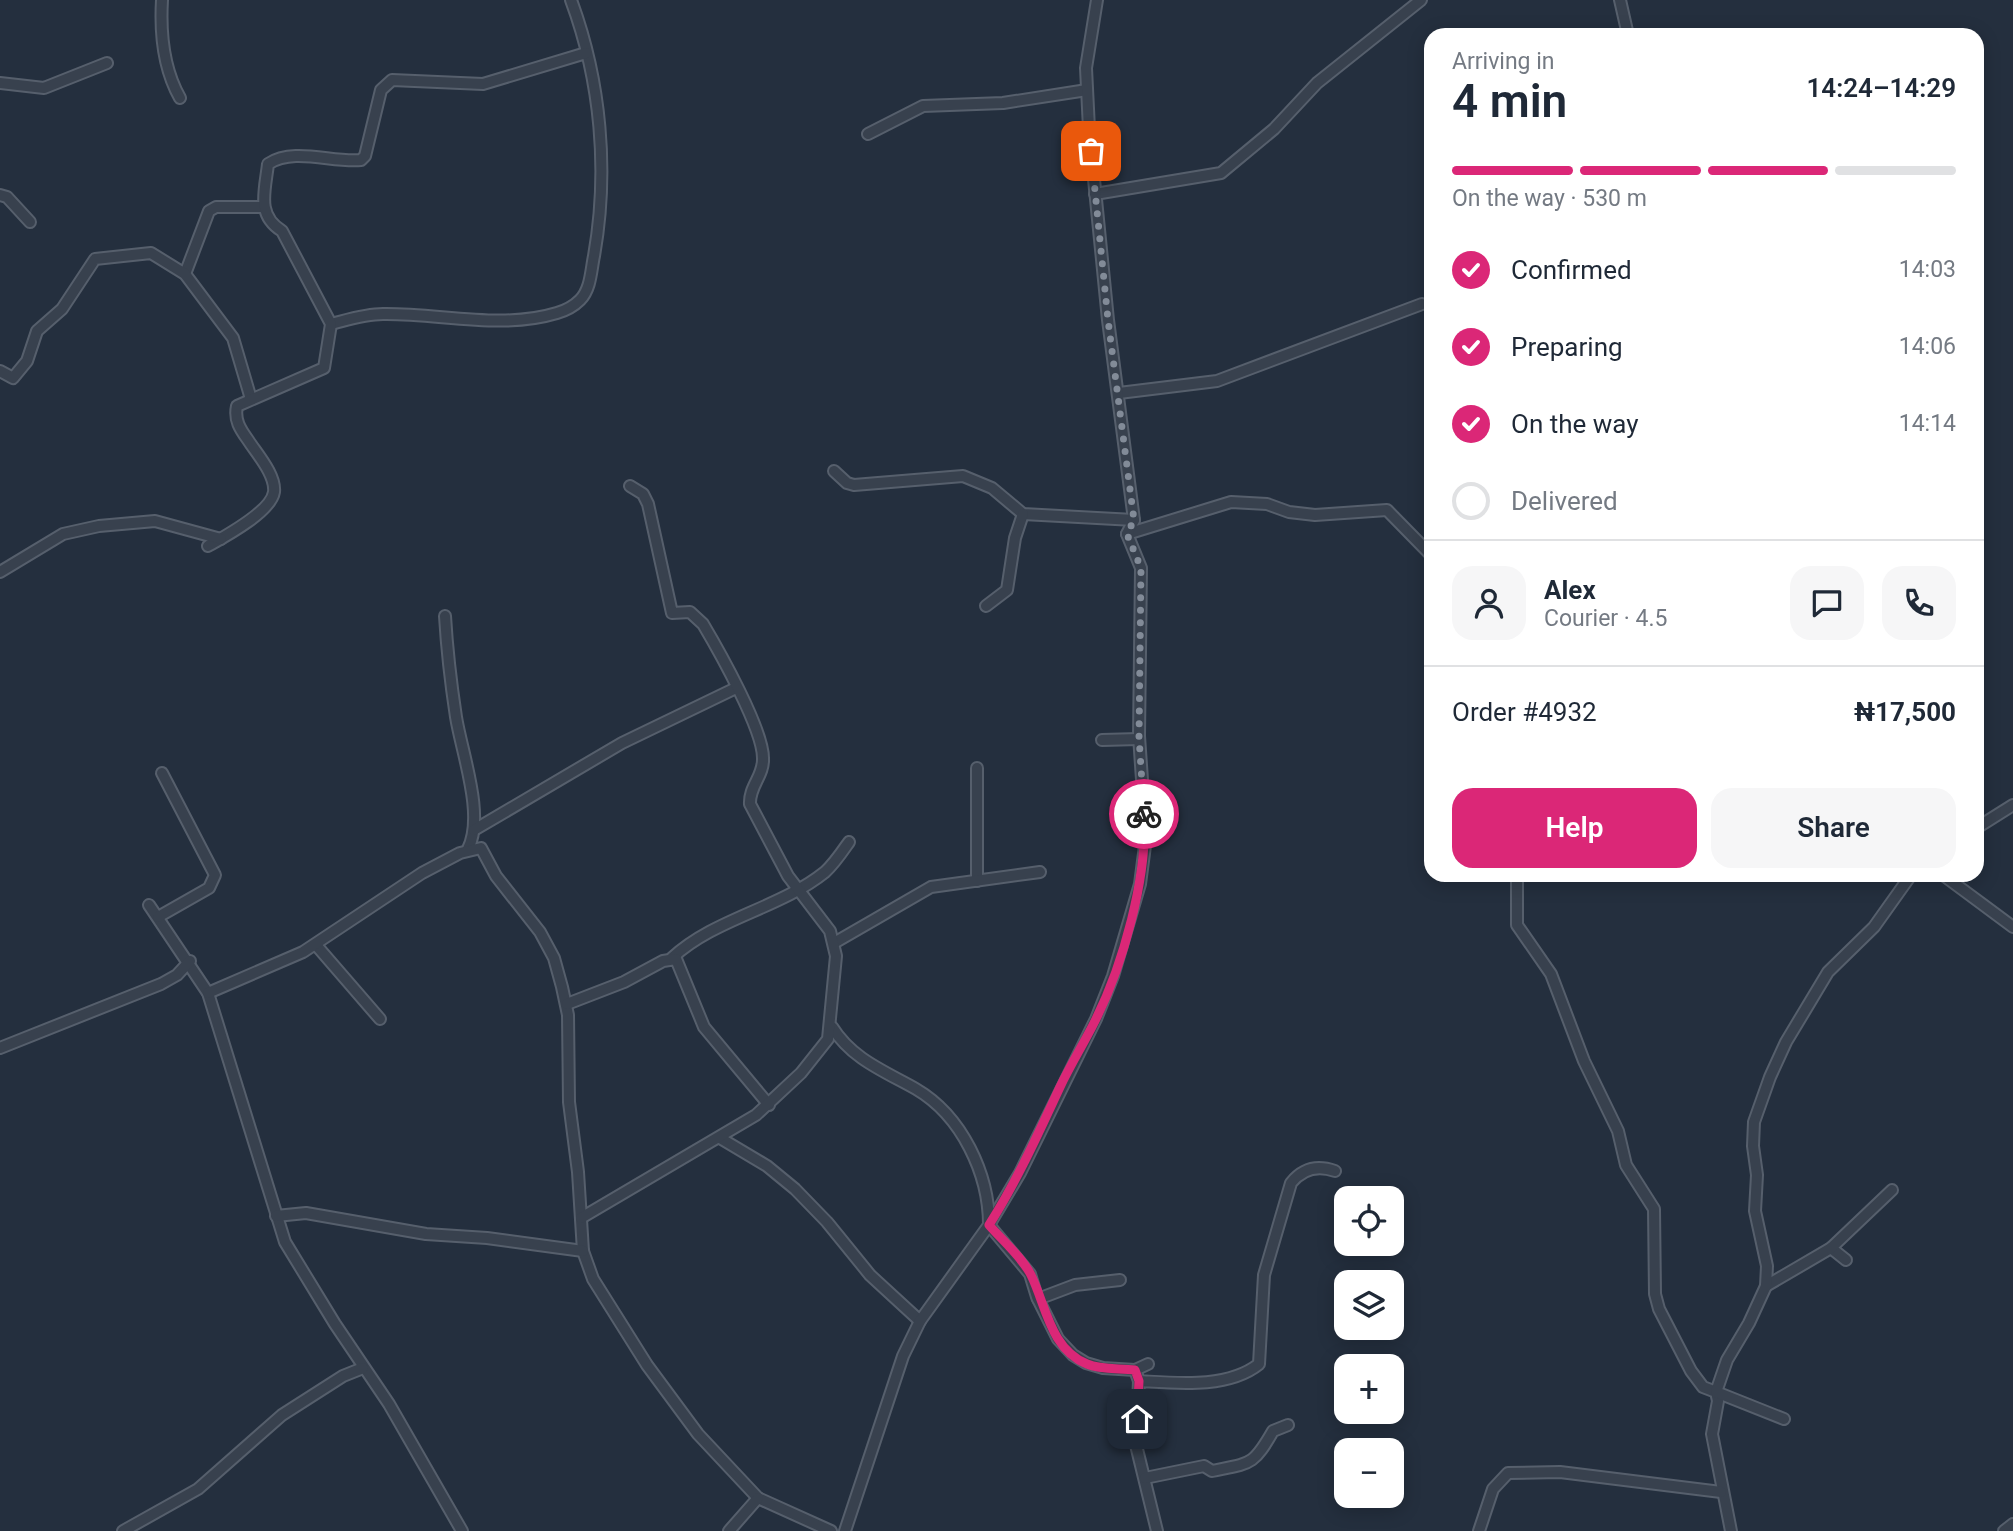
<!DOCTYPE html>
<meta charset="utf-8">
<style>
:root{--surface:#fff;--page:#f6f6f7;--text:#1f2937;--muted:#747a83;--line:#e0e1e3;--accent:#db2777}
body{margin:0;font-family:Roboto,sans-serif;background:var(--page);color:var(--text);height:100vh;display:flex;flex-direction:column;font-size:26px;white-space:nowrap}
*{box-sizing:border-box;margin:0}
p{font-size:23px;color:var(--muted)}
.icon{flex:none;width:38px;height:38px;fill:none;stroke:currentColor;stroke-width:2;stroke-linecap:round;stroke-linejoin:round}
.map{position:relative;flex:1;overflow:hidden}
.panel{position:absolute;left:1424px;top:28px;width:560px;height:854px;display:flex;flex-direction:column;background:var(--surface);border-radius:21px;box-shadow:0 4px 18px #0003}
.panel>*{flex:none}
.tools{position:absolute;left:1334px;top:1186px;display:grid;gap:14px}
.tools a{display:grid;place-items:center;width:70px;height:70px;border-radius:14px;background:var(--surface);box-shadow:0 4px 18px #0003;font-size:35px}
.pin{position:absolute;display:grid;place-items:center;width:60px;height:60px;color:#fff;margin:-30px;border-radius:14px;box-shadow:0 4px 10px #0006}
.courier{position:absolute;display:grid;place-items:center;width:70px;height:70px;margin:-35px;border:5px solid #db2777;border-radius:50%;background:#fff;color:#222;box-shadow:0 2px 9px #0007}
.summary em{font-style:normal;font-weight:600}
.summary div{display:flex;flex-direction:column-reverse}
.summary{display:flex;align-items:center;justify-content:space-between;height:119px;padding:0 28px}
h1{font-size:46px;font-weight:600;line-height:52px}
.bar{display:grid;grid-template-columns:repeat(4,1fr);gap:10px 7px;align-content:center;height:84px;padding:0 28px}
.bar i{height:9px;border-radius:5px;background:var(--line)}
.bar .on{background:var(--accent)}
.bar p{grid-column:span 4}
.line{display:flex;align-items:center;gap:18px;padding:0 28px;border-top:2px solid var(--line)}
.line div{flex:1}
.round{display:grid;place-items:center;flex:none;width:74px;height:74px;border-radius:21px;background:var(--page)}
ol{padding:0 28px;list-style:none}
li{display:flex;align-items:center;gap:21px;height:77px}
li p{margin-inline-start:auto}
li .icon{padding:7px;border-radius:50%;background:var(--accent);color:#fff;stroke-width:4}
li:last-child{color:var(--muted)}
li i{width:38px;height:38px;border:4px solid var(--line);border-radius:50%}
.primary-button{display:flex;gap:14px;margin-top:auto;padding:14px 28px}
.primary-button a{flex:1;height:80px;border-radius:21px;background:var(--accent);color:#fff;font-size:28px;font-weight:600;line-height:80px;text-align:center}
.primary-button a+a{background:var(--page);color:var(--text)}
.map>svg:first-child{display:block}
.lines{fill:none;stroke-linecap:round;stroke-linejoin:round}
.minor-casing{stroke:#565f6c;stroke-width:14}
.minor{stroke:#38414e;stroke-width:10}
.done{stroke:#828b98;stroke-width:7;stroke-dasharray:0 12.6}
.route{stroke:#db2777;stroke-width:9}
</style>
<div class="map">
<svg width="2013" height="1531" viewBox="0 0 2013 1531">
<rect width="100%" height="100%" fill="#242f3e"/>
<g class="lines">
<defs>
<g id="minor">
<path d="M162 0C160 34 163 68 180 98"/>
<path d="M1620 0 1628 35"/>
<path d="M0 83 44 88 107 63"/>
<path d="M868 134 923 106 1003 103 1087 90"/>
<path d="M1095 194 1221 173 1274 129 1317 83 1421 0"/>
<path d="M0 195 7 197 30 222"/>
<path d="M185 274 209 211 216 207H263"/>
<path d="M331 324C347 320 365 314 383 314 439 313 501 330 557 313 564 311 574 306 580 300 591 289 591 270 594 256 609 171 601 81 571 0"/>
<path d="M0 371 13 378 27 361 37 331 62 309 95 259 151 253 185 274 233 338 251 399"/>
<path d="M1119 393 1217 381 1422 304"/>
<path d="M834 471 847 483 854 485 963 476 992 488 1023 514 1134 520"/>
<path d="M1127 534 1231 502 1267 504 1289 512 1315 515 1387 510 1432 556"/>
<path d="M208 546C224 537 271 512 274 492 276 475 257 454 248 440 240 429 234 420 237 406L324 368 331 324 282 231C256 215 265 191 268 164 294 147 332 163 361 160L365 156 381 90 392 80 483 84 586 53"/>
<path d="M0 572 63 534 99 526 155 521 221 539"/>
<path d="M986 606 1007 590 1015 538 1023 514"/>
<path d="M445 616C447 650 451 684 456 717 462 754 485 815 468 849"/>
<path d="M1102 740 1139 739"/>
<path d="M977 768V881"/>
<path d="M1978 827 2013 805"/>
<path d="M474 830 622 743 736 688"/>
<path d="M1517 875V925L1551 974 1584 1061 1618 1131 1626 1165 1654 1209 1655 1294 1659 1309 1691 1371 1703 1387 1716 1392 1718 1401 1712 1434 1731 1531"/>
<path d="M1943 875 2013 927"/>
<path d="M149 905 208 993 285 1242 335 1324 389 1404 462 1531"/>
<path d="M158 917 209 888 215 875 162 773"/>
<path d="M834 943 931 887 1040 872"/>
<path d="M316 945 380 1019"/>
<path d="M672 958C715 918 779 909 825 872 834 864 842 852 849 842"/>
<path d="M208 993 303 952 422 873 460 853 481 848 496 876 540 932 554 958 562 987 568 1015 569 1102 578 1172 583 1251 593 1279 647 1365 698 1434 758 1498 831 1531"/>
<path d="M567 1004 624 982 663 961 676 959 704 1027 769 1105"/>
<path d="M832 1027C852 1059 884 1071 916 1089 962 1116 989 1174 989 1225L1030 1274 1037 1297 1058 1339 1073 1355 1086 1363 1103 1368 1135 1370 1139 1381C1175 1383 1228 1389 1259 1364L1264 1275 1291 1183C1303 1168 1318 1165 1335 1171"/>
<path d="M0 1048 161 984 177 975 190 961"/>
<path d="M720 1138 767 1166 795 1189 827 1222 870 1275 920 1321"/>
<path d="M276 1216 306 1213 426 1234 487 1238 583 1251"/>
<path d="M581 1218 756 1115 801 1073 828 1039 836 956 830 931 788 876 750 804C749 786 764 776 763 758 763 729 719 651 703 624L690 612 672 613 648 504 643 494 630 486"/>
<path d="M1831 1248 1846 1260"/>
<path d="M1766 1286 1831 1248 1892 1190"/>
<path d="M1038 1299 1075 1285 1120 1280"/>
<path d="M1135 1370 1148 1364"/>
<path d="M1139 1381 1136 1445 1157 1531"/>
<path d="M1784 1419 1716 1392 1727 1360 1749 1323 1766 1286 1767 1266 1755 1211 1757 1175 1753 1146 1754 1122 1770 1077 1786 1042 1828 972 1874 927 1911 875"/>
<path d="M1145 1478 1204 1466 1212 1471C1251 1463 1253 1466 1273 1431L1288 1425"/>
<path d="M123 1531 198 1489 282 1415 343 1376 363 1368"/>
<path d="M729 1531 758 1498"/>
<path d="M845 1531 903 1356 920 1321 989 1225 1020 1173 1096 1019 1113 976 1140 884 1146 838 1139 736 1141 568 1127 534 1134 520 1108 320 1089 129 1086 68 1097 0"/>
<path d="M1479 1531 1493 1489 1508 1473 1560 1472 1721 1492"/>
<path d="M2004 1531 2013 1524"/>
</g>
</defs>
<use href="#minor" class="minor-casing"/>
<use href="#minor" class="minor"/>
</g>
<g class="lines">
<path class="done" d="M1091 151 1108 320 1134 520 1127 534 1141 568 1139 737 1144 814"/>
<path class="route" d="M1137 1419 1139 1381 1135 1370C1119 1368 1101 1370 1087 1364 1050 1349 1046 1305 1031 1275 1022 1257 1002 1240 989 1225 1017 1181 1038 1134 1060 1087 1071 1064 1084 1043 1095 1021 1123 965 1148 876 1144 814"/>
</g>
</svg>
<div class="tools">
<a><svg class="icon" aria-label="locate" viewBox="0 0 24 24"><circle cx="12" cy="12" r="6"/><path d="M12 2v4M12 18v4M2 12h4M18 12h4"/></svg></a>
<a><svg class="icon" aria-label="layers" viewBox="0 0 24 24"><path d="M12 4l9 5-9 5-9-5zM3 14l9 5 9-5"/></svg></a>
<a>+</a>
<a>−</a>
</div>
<div class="pin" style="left:1091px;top:151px;background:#ea580c"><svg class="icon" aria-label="bag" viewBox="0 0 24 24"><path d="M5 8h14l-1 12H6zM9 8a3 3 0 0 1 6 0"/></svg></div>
<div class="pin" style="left:1137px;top:1419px;background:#1f2937"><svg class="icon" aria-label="home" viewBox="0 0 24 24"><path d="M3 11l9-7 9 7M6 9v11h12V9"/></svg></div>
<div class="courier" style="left:1144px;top:814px"><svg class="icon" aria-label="bike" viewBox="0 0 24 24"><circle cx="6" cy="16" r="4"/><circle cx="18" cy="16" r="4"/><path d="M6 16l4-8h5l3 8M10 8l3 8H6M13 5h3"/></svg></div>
<section class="panel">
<div class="summary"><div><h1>4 min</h1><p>Arriving in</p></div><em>14:24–14:29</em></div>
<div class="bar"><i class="on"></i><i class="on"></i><i class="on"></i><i></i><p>On the way · 530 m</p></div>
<ol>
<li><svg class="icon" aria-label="check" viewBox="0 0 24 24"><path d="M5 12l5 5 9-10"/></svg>Confirmed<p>14:03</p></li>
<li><svg class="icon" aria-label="check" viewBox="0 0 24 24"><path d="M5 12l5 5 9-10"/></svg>Preparing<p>14:06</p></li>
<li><svg class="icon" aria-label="check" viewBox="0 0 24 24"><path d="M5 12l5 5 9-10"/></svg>On the way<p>14:14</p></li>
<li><i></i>Delivered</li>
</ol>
<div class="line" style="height:126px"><a class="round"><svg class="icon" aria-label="person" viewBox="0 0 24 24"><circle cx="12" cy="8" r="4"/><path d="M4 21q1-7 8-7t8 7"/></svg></a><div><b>Alex</b><p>Courier · 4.5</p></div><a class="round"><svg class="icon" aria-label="chat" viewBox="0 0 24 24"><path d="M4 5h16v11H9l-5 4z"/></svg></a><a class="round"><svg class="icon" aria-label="phone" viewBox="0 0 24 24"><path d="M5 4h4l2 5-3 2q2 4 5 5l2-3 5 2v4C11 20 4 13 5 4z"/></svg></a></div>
<div class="line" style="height:91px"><div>Order #4932</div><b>₦17,500</b></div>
<div class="primary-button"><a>Help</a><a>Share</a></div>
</section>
</div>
